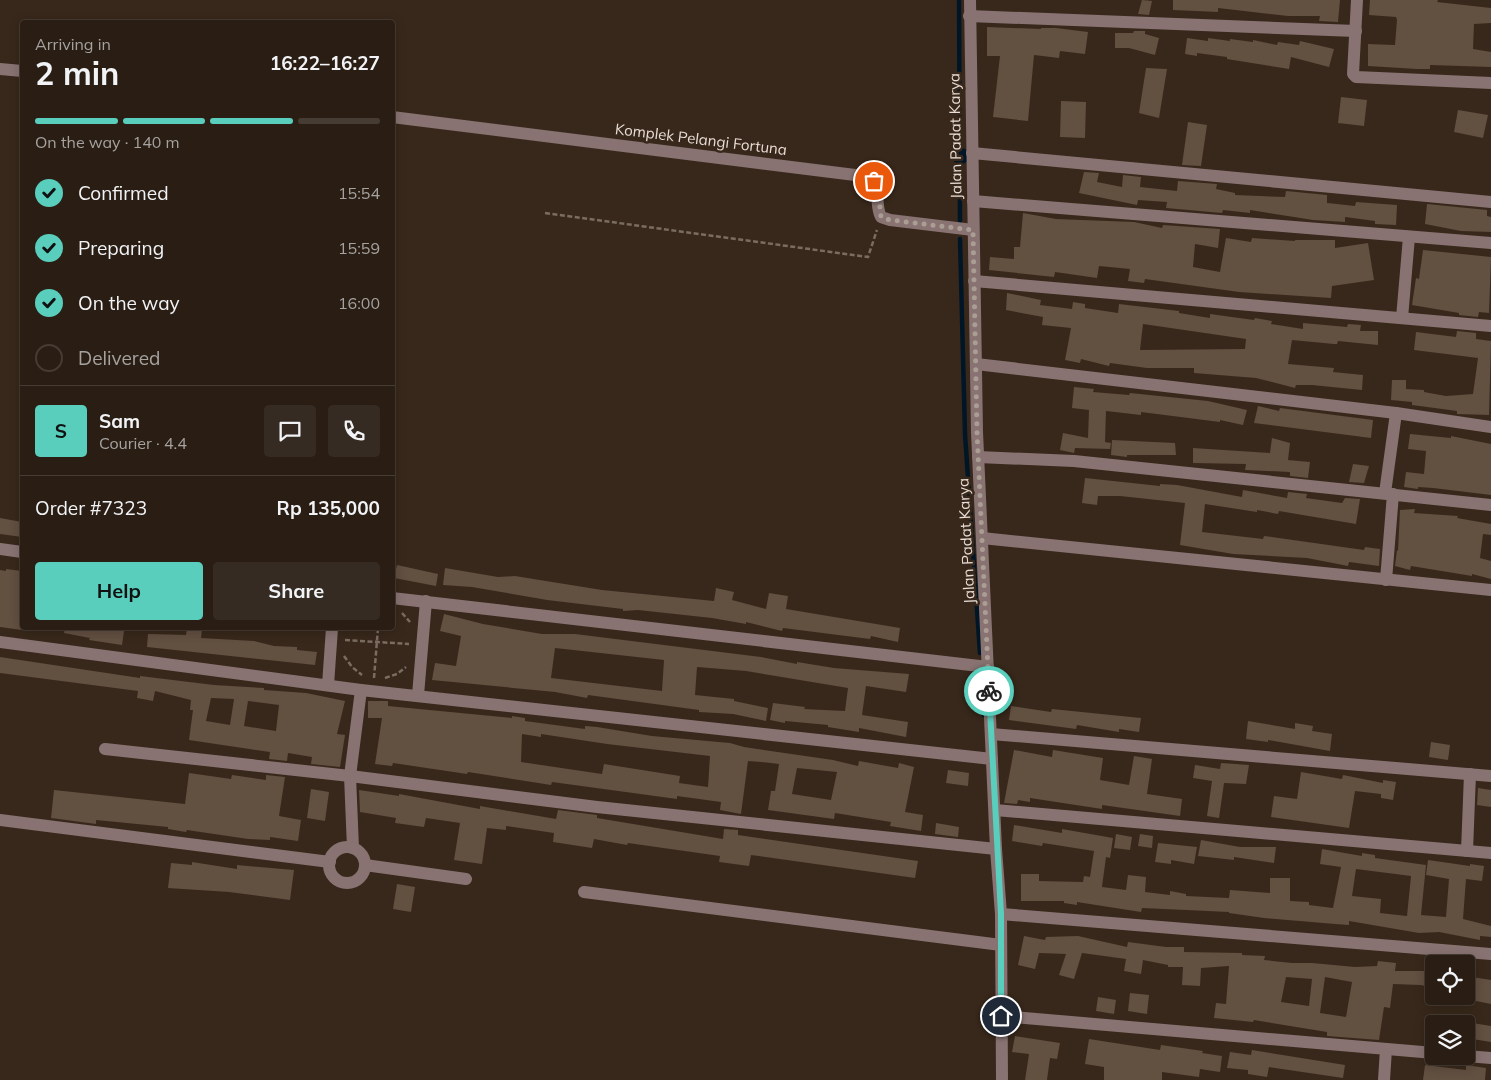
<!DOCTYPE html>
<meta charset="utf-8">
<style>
:root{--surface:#2a1e14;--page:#362b22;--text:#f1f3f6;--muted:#a5a2a0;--line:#463c34;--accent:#5acebc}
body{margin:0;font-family:Mulish,sans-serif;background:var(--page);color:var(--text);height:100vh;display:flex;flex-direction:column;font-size:19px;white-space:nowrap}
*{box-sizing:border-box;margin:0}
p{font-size:16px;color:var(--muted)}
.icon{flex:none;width:28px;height:28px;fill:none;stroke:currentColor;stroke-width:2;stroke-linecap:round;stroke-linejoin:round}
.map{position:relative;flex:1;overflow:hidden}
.details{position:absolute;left:20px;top:20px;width:375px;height:610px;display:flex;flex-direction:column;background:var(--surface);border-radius:5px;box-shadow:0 2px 12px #0003,0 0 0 1px var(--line)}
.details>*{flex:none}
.buttons{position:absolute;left:1425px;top:955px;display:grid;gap:10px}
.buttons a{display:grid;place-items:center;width:50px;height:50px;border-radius:5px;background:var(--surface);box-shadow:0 2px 12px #0003,0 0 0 1px var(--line);font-size:25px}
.pin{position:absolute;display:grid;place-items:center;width:42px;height:42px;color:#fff;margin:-21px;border:2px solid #fff;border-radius:50%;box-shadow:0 1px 5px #0007}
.courier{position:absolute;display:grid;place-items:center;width:50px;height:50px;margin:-25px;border:4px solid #5acebc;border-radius:50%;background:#fff;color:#222;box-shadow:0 1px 6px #0007}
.overview em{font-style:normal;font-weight:700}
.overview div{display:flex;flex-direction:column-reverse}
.overview{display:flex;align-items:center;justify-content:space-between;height:85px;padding:0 15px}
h1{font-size:32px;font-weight:700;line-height:38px}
.bar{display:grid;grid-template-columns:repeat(4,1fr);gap:8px 5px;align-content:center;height:60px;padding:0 15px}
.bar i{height:6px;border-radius:4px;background:var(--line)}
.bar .current{background:var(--accent)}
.bar p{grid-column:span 4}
.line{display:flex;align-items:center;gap:12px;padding:0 15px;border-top:1px solid var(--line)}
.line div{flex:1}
.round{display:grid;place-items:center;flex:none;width:52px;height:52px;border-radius:5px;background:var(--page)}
ol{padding:0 15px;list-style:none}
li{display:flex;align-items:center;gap:15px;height:55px}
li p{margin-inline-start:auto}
li .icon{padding:5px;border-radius:50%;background:var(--accent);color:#111;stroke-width:4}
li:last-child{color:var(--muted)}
li i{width:28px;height:28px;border:2px solid var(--line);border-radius:50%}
.primary-button{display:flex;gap:10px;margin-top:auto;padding:10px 15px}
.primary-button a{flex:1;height:58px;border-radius:5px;background:var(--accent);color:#111;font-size:20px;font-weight:700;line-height:58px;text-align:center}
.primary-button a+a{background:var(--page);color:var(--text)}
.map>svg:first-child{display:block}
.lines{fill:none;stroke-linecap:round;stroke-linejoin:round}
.stream{stroke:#001626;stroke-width:4.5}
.canal{stroke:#001626;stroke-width:16}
.building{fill:#625041;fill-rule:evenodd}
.path{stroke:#7a6c61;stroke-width:2.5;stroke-dasharray:5 2.5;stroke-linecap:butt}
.minor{stroke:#887372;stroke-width:12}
.done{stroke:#aa9e94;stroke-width:5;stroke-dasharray:0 9}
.route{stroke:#5acebc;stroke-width:6}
.labels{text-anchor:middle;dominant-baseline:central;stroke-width:5;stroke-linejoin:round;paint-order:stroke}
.street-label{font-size:15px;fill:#e8ddd5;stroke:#38281b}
</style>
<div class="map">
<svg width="1491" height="1080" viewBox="0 0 1491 1080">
<rect width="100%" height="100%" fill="#38281b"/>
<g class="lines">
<g class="stream">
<path d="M959 0 960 221"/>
<path d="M960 239 965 434 980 653"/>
<path d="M981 678 984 715"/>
</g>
<path class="canal" d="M960 156H961"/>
</g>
<g class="building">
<path d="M1142 0 1152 1 1149 15 1138 14Z"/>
<path d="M1173 0H1340L1338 22 1319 21 1320 16H1288L1218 8V12L1173 10Z"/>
<path d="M1370 0H1438L1437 2 1491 8V23L1474 24 1473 49 1491 52V67L1430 65V69H1417L1368 66V44L1395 45 1397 20 1396 17 1369 15Z"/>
<path d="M987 27 1041 29V28H1056L1088 32 1085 54 1060 51 1059 58 1034 55 1028 121 993 117 1000 56H987Z"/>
<path d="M1134 31H1145V34L1159 38 1155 55 1129 48H1115V33H1133Z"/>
<path d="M1187 38 1208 41V38L1230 41V39L1253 42V40L1277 45 1278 42 1299 45 1300 41 1334 49 1329 67 1291 57 1289 69 1227 59V57L1197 53V56L1185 54Z"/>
<path d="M1146 68 1167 69 1159 118 1139 113Z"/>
<path d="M1341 97 1367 100 1364 126 1338 123Z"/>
<path d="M1061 101 1086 102 1085 138 1060 137Z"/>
<path d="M1458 110 1488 115 1483 138 1454 132Z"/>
<path d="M1188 122 1207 125 1201 166 1182 165Z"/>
<path d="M1084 172 1099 173 1097 182 1122 187 1123 175 1141 177 1140 187 1177 191 1178 181 1217 184 1216 189 1235 193V195L1285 197 1286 191 1327 195V203L1337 204 1355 206 1356 202 1397 205 1396 225 1375 224V221L1345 217V222L1313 220 1250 210V213L1223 210 1222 213 1166 208 1167 202 1138 200 1137 205 1079 193Z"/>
<path d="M1427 204 1487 210V216L1491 217V232L1461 231 1425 224Z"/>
<path d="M1023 213 1056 219 1134 222 1162 228 1163 225 1220 229 1218 248 1195 244 1193 267 1220 272 1226 238 1251 242 1252 238 1295 241V240H1335V248L1368 243 1374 280 1332 286 1331 298 1239 292 1145 279 1144 283 1128 281 1130 269 1099 266 1097 278 1055 272 1054 277 989 270 990 257 1014 259V247H1020Z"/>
<path d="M1423 250 1491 257 1489 313 1479 312 1478 317 1459 315V313L1412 305 1416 278 1419 279Z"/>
<path d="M1007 293 1041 300 1040 305 1072 309 1073 302 1085 304V308L1118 313 1119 304 1179 311V313L1210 318V314L1254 320 1255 318 1272 321 1271 324 1303 329V323L1347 327 1348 324 1361 325 1360 331H1378V345L1338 341 1337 344H1334L1292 340 1288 364 1334 368 1333 372 1363 375 1362 390 1312 385H1296L1295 388 1256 378 1194 373V368H1147L1110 363 1109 366 1081 359 1080 363 1065 360 1071 328 1042 325 1043 317 1006 310ZM1143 324 1246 339 1245 349 1140 350Z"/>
<path d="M1457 331 1476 333V339L1491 341 1489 415 1457 414V411L1412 405V402L1391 400 1392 380H1406V389L1424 390V392L1446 396 1473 394 1478 358 1414 350 1416 332 1456 337Z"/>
<path d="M1074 387 1094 389 1093 392 1129 395 1130 393 1208 401 1247 410 1243 425 1220 420V422L1141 412V415L1106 411 1105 442 1111 443 1110 449 1075 448 1074 453 1060 450 1063 433 1088 438 1089 410 1072 408Z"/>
<path d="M1258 406 1279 411 1280 408 1373 420 1371 438 1254 423Z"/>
<path d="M1410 434 1451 438V436L1491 444V495L1433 488 1418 487V489L1404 487 1406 472 1424 474 1426 451 1408 449Z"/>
<path d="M1272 438 1290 443 1288 460 1310 462 1308 478 1290 476V472L1245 470 1246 464 1193 463V448L1270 453Z"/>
<path d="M1112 440 1175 443 1176 455H1127V457L1111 455Z"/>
<path d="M1353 464 1369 466 1364 483 1349 482Z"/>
<path d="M1085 478 1160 486V484L1177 485 1242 497 1243 490 1287 498 1288 492 1307 494 1306 498 1342 503 1345 498 1360 499 1356 524 1279 511 1278 514 1257 510V512L1205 504 1202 532 1263 539 1264 536 1364 550 1365 547 1380 549 1379 566 1349 562 1348 566 1307 558 1233 554 1180 545 1185 503 1120 496H1098L1097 505 1082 503Z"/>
<path d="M1415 509 1414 513 1458 516 1457 518 1491 524V535L1483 534 1480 558 1491 561V579L1472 574V576L1411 566 1410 570 1395 566 1397 550 1398 551 1400 510Z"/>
<path d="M0 518 22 522V537L0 534Z"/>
<path d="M397 565 438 574 436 586 394 578Z"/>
<path d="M445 568 498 577 515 576 602 590 714 601 716 588 734 592 732 600 766 609 769 593 788 596 786 609 900 628 898 642 871 636 870 639 783 628 782 631 746 622V624L712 618 638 610 623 611V609L547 600 472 587 443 585Z"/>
<path d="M6 569 22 571V630L0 627V570L6 571Z"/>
<path d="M444 614 483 624 542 634H575L761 657 797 664V662L834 668 909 674 906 692 866 686 862 715 908 722 906 737 859 728V732L828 727V725L785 721V723L770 720 773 703 805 707 804 709 845 711 848 688 746 671 697 667 695 695 734 699V701L768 708 766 721 733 714 699 712V710L588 695 587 698 555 692 432 680 435 663 456 666 461 636 440 631ZM555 648 664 660 662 691 551 678Z"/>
<path d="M65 628H104L124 631 122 645 89 640 90 638 64 633Z"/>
<path d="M187 628 202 629 201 638 254 641 274 646 297 647V650L317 652 315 665 147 647 148 634 186 635Z"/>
<path d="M0 657 140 678V676L214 685 264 688V690L306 693 345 701 337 734 345 735 340 767 311 764 312 757 288 753 287 761 269 759 270 752 189 740 193 710H190L191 700 155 691 153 701 137 698 138 691 0 673ZM211 698 234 699 230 725 206 721ZM248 701 279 705 276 731 244 726Z"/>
<path d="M368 701H388V706L512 718V716L525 718V721L585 729V726L597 727 652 736 730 743 744 747 833 760 858 766 859 761 898 768 899 763 914 767 905 812 923 815 921 831 890 826 891 822 835 813 834 819 768 810 771 791H775L779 764 761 762 748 761 741 814 720 810 721 802 677 796V799L552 782 551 785 468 772 467 774 393 763 392 766 375 764 382 718H368ZM522 734 541 737V734L607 744 710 756 708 787 679 783 680 776 604 764 602 774 521 762ZM797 768 837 772 831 800 792 794Z"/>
<path d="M1011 706 1051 712 1052 709 1141 718 1139 732 1119 729V732L1077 725 1076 729 1009 720Z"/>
<path d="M1248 721 1295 729V723L1313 726 1312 731 1332 734 1330 751 1268 740V742L1246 739Z"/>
<path d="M1431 742 1450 745 1448 760 1429 757Z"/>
<path d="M1014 750 1052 757 1053 750 1103 758 1100 780 1129 785 1134 756 1152 759 1147 794 1182 799 1180 816 1102 805V809L1030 798V802L1018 800 1017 804 1004 803Z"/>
<path d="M1221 763 1249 765 1246 784 1224 783 1219 818 1207 816 1212 781 1193 778 1195 765 1220 769Z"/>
<path d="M948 770 969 773 968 786 946 783Z"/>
<path d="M1301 772 1342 779 1343 775 1383 783V780L1396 782 1393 800 1381 798V794L1355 791 1349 828 1271 817 1274 796 1297 799Z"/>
<path d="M189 773 231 779 232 775 266 780V775L285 777 279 816 301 820 298 841 270 837V840L248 839 187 830 186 832 168 829V827L96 820V824L51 818 54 790 185 804Z"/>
<path d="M1478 788 1491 790V807L1477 805Z"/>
<path d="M311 789 329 792 325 821 307 818Z"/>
<path d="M359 790 399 796V794L480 809V806L556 819 558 810 597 815V818L723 839 724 829 738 830V835L918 861 915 878 751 855 749 866 719 862 720 856 628 843 627 845 594 839 592 848 553 842 554 833 506 826V830L487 828 482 864 454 860 460 823 426 818 424 827 395 823 396 818 360 812Z"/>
<path d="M936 823 959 827 958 837 935 834Z"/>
<path d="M1014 825 1062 833V829L1113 838 1110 858 1106 857 1102 887 1126 890 1128 875 1146 877 1145 892 1170 895V891L1186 894V896L1229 898 1230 890 1270 893V878H1290V901L1309 902V905L1333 908 1341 867 1320 864 1322 849 1362 856V853L1375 855V858L1426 865 1421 915 1446 917 1449 879 1426 875 1428 860 1470 866V864L1484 866 1482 881 1466 879 1463 919 1491 926V937L1480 936V940L1439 932 1419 933 1349 921V925L1335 924 1264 918 1229 913V912L1142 908 1141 912 1077 902V905L1064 903V901H1021V874H1039V881L1083 882 1084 876 1090 877 1094 851 1043 843 1042 846 1012 841ZM1356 869 1411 876 1407 916 1380 913 1381 899 1352 896Z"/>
<path d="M1116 834 1132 837 1130 850 1114 848Z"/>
<path d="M1140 834 1153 836 1152 848 1138 846Z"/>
<path d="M1201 840 1240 847H1276L1274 863 1234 857V860L1198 856Z"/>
<path d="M1158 843 1197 847 1194 864 1171 860V864L1155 862Z"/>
<path d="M192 862 237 869V865L294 870 290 900 229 892 168 888 171 863 192 865Z"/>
<path d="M397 884 415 887 411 912 393 909Z"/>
<path d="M1024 936 1045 940 1046 937 1078 936 1127 947 1128 942 1166 947H1184V952L1242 953V955L1265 956 1264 960 1292 963H1312L1355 967 1377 966 1378 961 1396 963 1395 971H1434V988L1421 985 1393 984 1390 1008 1384 1007 1379 1040 1327 1036V1032L1254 1020 1253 1022 1214 1018 1216 1003 1226 1004 1229 966 1201 968 1200 986 1182 985 1183 967H1168V965L1143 960 1141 974 1124 971 1126 959 1082 953 1074 979 1059 975 1066 954 1039 953 1035 969 1018 965ZM1286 977 1312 979 1309 1006 1281 1002ZM1325 977 1352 982 1346 1017 1320 1013Z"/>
<path d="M1466 976 1491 980V1004L1466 999Z"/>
<path d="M1130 993 1149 995 1147 1014 1128 1011Z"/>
<path d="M1098 997 1116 1000 1114 1014 1096 1011Z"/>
<path d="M1466 1022 1491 1026V1042L1466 1038Z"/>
<path d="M1015 1036 1060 1043 1057 1059 1050 1058 1047 1080H1025L1029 1054 1012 1052Z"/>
<path d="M1089 1039 1160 1050 1161 1045 1203 1051 1202 1053 1222 1056 1220 1072 1200 1069 1199 1077 1162 1072V1080H1104V1067L1085 1064Z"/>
<path d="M1252 1050 1345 1065 1343 1078 1269 1067 1267 1077 1248 1074V1070L1227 1068 1230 1052 1251 1055Z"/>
<path d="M1425 1065 1466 1070V1065L1486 1068 1485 1080H1423Z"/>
</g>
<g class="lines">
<g class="path">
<path d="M545 213 868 257 877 230"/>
<path d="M402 613 410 622"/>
<path d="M345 640 409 644"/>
<path d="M344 656 352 667 362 675"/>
<path d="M374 678 378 628"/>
<path d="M385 678 397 674 406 667"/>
</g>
<g class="minor">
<path d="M970 0 977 432 996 849 1001 914 1002 1080"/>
<path d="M1357 0 1353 74 1356 77 1491 83"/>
<path d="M969 16 1356 31"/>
<path d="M0 69 22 71"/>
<path d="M392 117 863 176 874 181C880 192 875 206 881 217L890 220 973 230"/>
<path d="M972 153 1491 202"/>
<path d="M973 201 1491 243"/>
<path d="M974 281 1491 326"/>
<path d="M1402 318 1409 237"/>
<path d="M976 364 1396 413 1491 427"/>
<path d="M978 457 1074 461 1491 505"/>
<path d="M1385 493 1396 413"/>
<path d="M982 538 1491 590"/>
<path d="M0 549 22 552"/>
<path d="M1386 580 1393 494"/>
<path d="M392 598 988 667"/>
<path d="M0 642 361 690 992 759"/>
<path d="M328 685 332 628"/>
<path d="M418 695 426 601"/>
<path d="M991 734 1491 776"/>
<path d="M105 749 350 776 597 807 996 849"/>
<path d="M995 810 1491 853"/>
<path d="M0 820 330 862"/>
<circle cx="347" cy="865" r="18"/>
<path d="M353 848 350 776 361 690"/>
<path d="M1467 851 1470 774"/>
<path d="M365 865 466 879"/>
<path d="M584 892 1001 945"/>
<path d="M1001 914 1491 954"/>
<path d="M1001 1016 1434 1053"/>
<path d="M1466 1056 1491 1058"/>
<path d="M1384 1080 1386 1049"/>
</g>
</g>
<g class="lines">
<path class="done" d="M874 181 878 188 881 217 890 220 973 230 977 432 989 691"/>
<path class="route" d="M989 691 1001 914V1016"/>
</g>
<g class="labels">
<g class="street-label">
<text transform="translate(955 136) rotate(-91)">Jalan Padat Karya</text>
<text transform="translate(701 139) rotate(7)">Komplek Pelangi Fortuna</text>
<text transform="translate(966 541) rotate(-93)">Jalan Padat Karya</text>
</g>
</g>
</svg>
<div class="buttons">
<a><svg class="icon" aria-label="locate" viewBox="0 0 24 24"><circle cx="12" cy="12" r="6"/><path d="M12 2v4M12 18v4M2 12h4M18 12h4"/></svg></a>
<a><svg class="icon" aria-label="layers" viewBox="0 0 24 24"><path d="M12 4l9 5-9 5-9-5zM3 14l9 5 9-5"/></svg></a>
</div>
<div class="pin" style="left:874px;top:181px;background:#ea580c"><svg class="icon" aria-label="bag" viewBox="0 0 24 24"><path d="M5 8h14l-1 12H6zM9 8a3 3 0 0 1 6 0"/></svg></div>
<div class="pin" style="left:1001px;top:1016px;background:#1f2937"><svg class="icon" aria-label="home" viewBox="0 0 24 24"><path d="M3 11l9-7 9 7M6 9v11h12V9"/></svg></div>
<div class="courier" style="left:989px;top:691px"><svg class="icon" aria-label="bike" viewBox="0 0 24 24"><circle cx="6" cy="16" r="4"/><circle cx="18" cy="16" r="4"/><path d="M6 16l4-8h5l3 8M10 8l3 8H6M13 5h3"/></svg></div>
<section class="details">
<div class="overview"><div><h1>2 min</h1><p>Arriving in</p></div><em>16:22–16:27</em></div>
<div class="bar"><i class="current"></i><i class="current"></i><i class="current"></i><i></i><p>On the way · 140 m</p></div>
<ol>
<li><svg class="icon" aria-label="check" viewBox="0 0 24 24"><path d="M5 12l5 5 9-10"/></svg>Confirmed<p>15:54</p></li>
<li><svg class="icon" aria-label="check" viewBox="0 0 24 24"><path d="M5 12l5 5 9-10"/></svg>Preparing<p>15:59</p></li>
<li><svg class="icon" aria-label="check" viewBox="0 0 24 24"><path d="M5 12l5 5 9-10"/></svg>On the way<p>16:00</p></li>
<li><i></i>Delivered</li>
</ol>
<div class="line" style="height:90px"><b class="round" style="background:var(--accent);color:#111">S</b><div><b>Sam</b><p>Courier · 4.4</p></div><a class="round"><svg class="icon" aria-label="chat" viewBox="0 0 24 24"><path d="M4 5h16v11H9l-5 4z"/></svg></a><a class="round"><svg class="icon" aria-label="phone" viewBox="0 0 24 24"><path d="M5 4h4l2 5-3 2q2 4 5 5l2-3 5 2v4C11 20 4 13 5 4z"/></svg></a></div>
<div class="line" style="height:65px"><div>Order #7323</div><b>Rp 135,000</b></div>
<div class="primary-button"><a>Help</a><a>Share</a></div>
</section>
</div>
